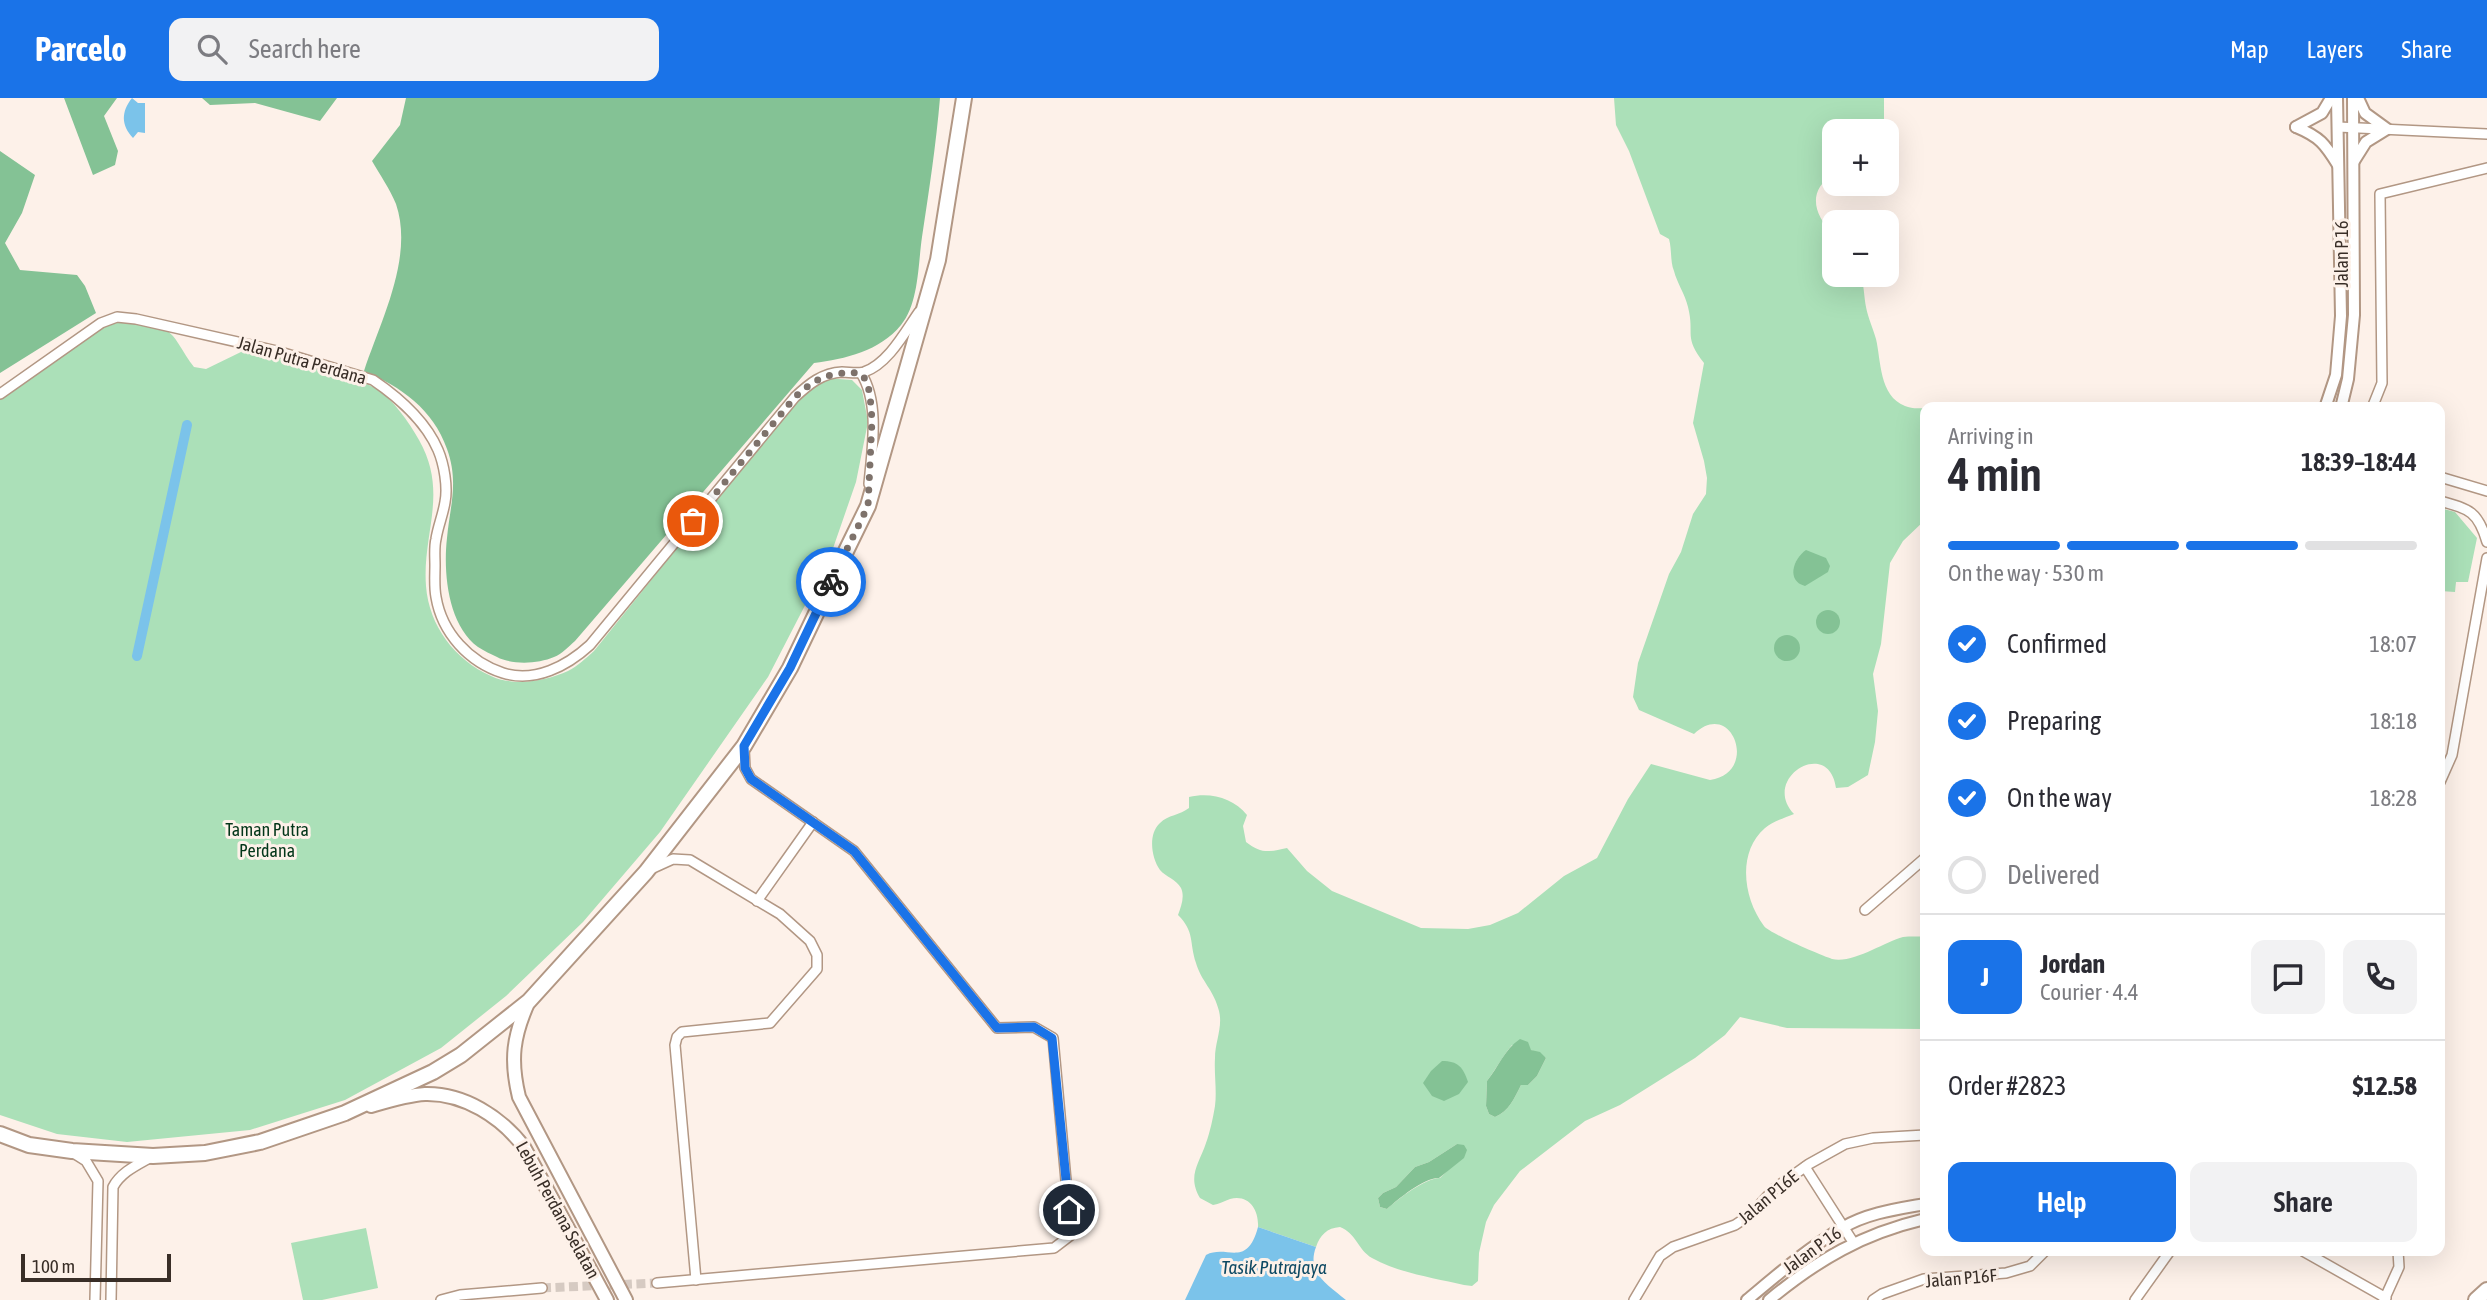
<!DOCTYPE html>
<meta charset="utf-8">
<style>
:root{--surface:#fff;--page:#f2f2f3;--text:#2b2b33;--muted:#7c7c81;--line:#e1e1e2;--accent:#1a73e8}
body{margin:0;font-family:"Asap Condensed",sans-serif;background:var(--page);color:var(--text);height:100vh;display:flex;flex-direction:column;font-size:26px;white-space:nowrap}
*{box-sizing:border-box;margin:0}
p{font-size:23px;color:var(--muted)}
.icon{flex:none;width:38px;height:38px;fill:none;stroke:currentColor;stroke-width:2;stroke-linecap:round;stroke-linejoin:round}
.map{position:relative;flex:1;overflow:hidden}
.panel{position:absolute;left:1920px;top:304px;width:525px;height:854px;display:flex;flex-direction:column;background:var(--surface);border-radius:14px;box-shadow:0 7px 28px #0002}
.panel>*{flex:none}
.tools{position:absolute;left:1822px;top:21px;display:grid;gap:14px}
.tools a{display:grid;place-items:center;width:77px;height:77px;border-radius:14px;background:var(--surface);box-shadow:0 7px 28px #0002;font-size:35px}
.scale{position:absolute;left:21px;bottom:18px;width:150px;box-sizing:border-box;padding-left:7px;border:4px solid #392e27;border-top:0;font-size:19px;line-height:24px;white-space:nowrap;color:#392e27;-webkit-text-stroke:5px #fdf1e9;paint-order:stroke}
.pin{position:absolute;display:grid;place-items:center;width:60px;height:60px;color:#fff;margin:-30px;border:4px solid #fff;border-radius:50%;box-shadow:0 2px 7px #0007}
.courier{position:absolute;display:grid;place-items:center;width:70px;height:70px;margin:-35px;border:5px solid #1a73e8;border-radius:50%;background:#fff;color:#222;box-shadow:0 2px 9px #0007}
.summary em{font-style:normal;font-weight:600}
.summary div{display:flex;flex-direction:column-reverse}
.summary{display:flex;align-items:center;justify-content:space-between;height:119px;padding:0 28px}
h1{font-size:46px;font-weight:600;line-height:52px}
.bar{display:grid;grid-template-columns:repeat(4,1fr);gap:10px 7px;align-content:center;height:84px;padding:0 28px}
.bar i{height:9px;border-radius:5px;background:var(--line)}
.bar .selected{background:var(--accent)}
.bar p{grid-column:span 4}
.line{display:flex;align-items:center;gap:18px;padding:0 28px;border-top:2px solid var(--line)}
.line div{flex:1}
.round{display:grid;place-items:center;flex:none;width:74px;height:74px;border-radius:14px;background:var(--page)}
ol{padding:0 28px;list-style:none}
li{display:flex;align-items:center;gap:21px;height:77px}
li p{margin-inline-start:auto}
li .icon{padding:7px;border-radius:50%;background:var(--accent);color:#fff;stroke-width:4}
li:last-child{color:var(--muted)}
li i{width:38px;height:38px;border:4px solid var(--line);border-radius:50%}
.button{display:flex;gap:14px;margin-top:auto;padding:14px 28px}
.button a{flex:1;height:80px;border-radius:14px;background:var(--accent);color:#fff;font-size:28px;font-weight:600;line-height:80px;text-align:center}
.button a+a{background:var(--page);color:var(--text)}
header{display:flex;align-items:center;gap:42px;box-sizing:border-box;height:98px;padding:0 35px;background:var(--accent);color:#fff}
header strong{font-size:33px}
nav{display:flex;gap:38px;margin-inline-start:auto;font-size:24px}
.search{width:490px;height:63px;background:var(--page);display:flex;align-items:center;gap:18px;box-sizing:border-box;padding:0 24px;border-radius:14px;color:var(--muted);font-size:26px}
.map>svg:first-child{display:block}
.green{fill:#abe0b8;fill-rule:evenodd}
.forest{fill:#84c295}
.water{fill:#7bc3ea}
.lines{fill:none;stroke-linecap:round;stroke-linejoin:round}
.canal{stroke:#7bc3ea;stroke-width:10}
.minor-tunnel{stroke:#d6cac2;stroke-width:9;stroke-dasharray:9 4.5;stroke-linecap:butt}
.minor-casing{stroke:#b29784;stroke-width:12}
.tertiary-casing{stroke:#b29784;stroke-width:14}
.secondary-casing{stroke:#b29784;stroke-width:16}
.primary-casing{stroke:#b29784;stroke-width:18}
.minor{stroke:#fff;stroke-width:9}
.tertiary{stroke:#fff;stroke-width:10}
.secondary{stroke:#fff;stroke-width:12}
.primary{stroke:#fff;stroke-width:14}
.done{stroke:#7e726b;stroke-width:7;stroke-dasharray:0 12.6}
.route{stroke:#1a73e8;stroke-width:9}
.labels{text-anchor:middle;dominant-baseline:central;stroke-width:6;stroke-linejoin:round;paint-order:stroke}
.street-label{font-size:18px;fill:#392e27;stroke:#fdf1e9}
.park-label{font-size:18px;fill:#033619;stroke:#fdf1e9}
.water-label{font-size:19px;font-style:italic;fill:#0e4963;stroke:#fdf1e9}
</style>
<header>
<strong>Parcelo</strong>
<div class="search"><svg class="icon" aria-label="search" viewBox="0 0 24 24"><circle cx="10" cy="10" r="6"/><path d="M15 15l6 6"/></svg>Search here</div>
<nav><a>Map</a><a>Layers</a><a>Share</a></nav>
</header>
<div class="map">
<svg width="2487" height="1202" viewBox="0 0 2487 1202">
<rect width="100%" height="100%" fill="#fdf1e9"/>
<g class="green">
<path d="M1614 0H1884V33H1834V76C1807 92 1813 117 1834 136V177H1861C1864 188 1864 198 1866 209 1868 220 1873 230 1876 241 1881 262 1879 298 1905 308 1916 313 1930 308 1942 310H1925V422L1903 443 1890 465 1881 546 1873 576 1878 613 1875 644 1868 677 1848 689 1836 690C1829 638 1760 680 1794 716 1785 720 1773 723 1765 730 1737 754 1743 800 1764 828 1769 835 1822 858 1832 861 1853 866 1884 844 1903 839 1910 838 1918 839 1925 838V931L1787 930 1740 919 1725 937 1695 960 1620 1007 1585 1023 1520 1073 1494 1107 1486 1124 1479 1155 1478 1183 1472 1188 1464 1187C1434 1180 1399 1175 1372 1160 1358 1152 1356 1135 1340 1129 1327 1130 1320 1137 1316 1149L1258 1129C1259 1112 1249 1096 1230 1101 1224 1103 1219 1106 1213 1107L1200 1100C1187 1078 1199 1066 1206 1045 1210 1034 1213 1020 1215 1008 1217 993 1214 976 1215 960 1215 944 1223 929 1219 913 1214 892 1201 883 1196 865 1189 844 1195 834 1178 817 1181 808 1185 799 1181 790 1176 781 1166 779 1160 772 1151 759 1148 736 1160 725 1168 717 1180 717 1189 710V699C1211 694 1233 700 1247 717L1243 728 1246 744C1261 756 1269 754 1287 750L1307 773 1332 793 1421 830 1468 831 1490 827 1518 815 1564 778 1597 760 1628 701 1651 666 1710 682C1760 675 1732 599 1694 636L1639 612 1633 599 1638 565 1669 476 1681 454 1693 416 1706 396 1707 380 1704 363 1693 325 1704 265C1683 238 1695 237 1688 209 1685 196 1677 185 1674 173 1670 163 1672 152 1669 141L1660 136 1629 53 1616 27ZM1512 947 1531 952 1546 960 1537 978 1528 987H1521C1514 1001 1509 1013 1495 1019L1489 1016 1486 1008 1487 983C1496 971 1502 959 1512 947ZM1457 1046 1448 1072 1440 1080C1425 1080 1398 1101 1387 1111L1380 1109 1378 1100 1383 1095 1396 1089 1415 1069 1429 1064Z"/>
<path d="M122 224C143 224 166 224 178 245 184 254 188 262 194 269L206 271 243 253 258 252C287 261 316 268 345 278 354 282 366 285 375 290 393 301 409 324 419 342 449 395 422 435 426 488 429 528 455 562 491 578 514 589 546 583 568 573 578 568 586 560 594 553L798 300 825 280 852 282 862 292 868 324 856 384 830 459 768 579 660 734 583 824 506 898 441 950 345 1002 250 1032 127 1044 57 1036 0 1017V301C30 279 88 229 122 224Z"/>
<path d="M2440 410 2455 414 2477 440 2468 484H2456L2455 494 2440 493Z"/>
<path d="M366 1130 378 1190 322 1202H303L291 1145Z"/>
</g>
<g class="forest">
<path d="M64 0H117L104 18 118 53 115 67 93 77Z"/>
<path d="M202 0H337L320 23 255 5 210 7Z"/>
<path d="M406 0H940C936 47 929 93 922 139 918 166 919 205 901 227 880 253 845 261 814 265L575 543C569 548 562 556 554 559 538 566 512 567 497 559 491 556 484 553 478 549 448 527 443 475 447 440 450 408 459 384 447 351 433 311 401 289 364 273 381 222 414 159 396 106 390 91 380 77 372 63L400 27Z"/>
<path d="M0 53 35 77 22 115 5 145 20 172 77 177 85 188 96 215 0 275Z"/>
<path d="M1806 452 1826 460 1830 468 1828 474 1805 488C1786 483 1793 461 1806 452Z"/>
<circle cx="1828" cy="524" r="12"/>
<circle cx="1787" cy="550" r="13"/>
<path d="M1520 941 1528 944 1531 952 1540 954 1546 960 1537 978 1528 987H1521C1514 1001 1509 1013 1495 1019L1489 1016 1486 1008 1487 983C1499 968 1504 952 1520 941Z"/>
<path d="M1442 963C1458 963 1463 969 1468 984L1459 996 1444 1003 1432 998 1423 985 1431 973Z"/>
<path d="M1457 1046 1464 1047 1467 1052 1464 1060 1439 1080C1425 1079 1398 1101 1387 1111L1380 1109 1378 1100 1383 1095 1396 1089 1415 1069 1429 1064Z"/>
</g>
<g class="water">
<path d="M132 0 138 5H145V35L138 34 133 40C121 27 121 14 132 0Z"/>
<path d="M1258 1129 1316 1149C1306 1175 1328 1187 1346 1202H1185L1206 1157C1227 1146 1247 1171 1258 1129Z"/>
</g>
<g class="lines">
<path class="canal" d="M137 558 187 327"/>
<path class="minor-tunnel" d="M542 1190 657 1185"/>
<defs>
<g id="minor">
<path d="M2338 29 2487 36"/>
<path d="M861 275C880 305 872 352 869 386"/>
<path d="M0 296 101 225 117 219 136 221 277 253 373 282C398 299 426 324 438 352 444 366 448 389 445 404 443 417 438 428 436 441 434 449 435 459 435 467 435 477 434 489 436 499 442 535 469 564 503 575 535 585 567 568 590 547L795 299C809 286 822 275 842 274 849 274 857 276 864 274 888 266 905 234 919 214"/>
<path d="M2372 310 2382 285 2380 96 2487 70"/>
<path d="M2440 379 2487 393"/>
<path d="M2440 403C2469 411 2478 413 2487 444"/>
<path d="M2440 684 2452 657 2487 460"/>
<path d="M651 771 673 761 690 762 780 816 810 843 817 857V871L770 925 682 934 677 939 675 947 696 1182"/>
<path d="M757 803 813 724"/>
<path d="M1865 812 1925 760"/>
<path d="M75 1056 86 1063 98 1083 95 1202"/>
<path d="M1805 1069 1853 1144"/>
<path d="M2303 1153 2386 1200"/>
<path d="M657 1185 1054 1150 1071 1137 1053 940 1034 929 997 930 854 753 751 681 745 670 744 650"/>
<path d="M111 1202 113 1089C121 1074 137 1067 151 1059"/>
<path d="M441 1202 460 1197 542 1190"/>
<path d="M1634 1202 1660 1158 1673 1149 1735 1127 1750 1117 1774 1091 1809 1066 1845 1046 1873 1040 1925 1037"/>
<path d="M1873 1202 1882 1196 1924 1181 2006 1175 2030 1168 2045 1153"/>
<path d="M2135 1202 2170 1153"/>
<path d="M2384 1202 2399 1169 2398 1153"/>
</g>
<g id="tertiary">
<path d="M2296 29C2320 39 2325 46 2338 67"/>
<path d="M2296 29 2322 15 2331 0"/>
<path d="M2354 63 2366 44 2387 31 2365 15 2358 0"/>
<path d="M2325 310 2336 277 2341 218 2337 0"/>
<path d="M2341 310 2348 281 2354 217 2353 0"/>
<path d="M1747 1202C1777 1177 1808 1150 1842 1130 1867 1115 1897 1111 1925 1106"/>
<path d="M1769 1202C1819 1161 1862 1136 1925 1121"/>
</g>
<g id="secondary">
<path d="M529 903C513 938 510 962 519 999L626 1202"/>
<path d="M371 1008C388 1003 407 997 425 996 464 995 501 1019 524 1049L607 1202"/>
</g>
<g id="primary">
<path d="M0 1036 29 1047 72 1053 153 1058 205 1055 260 1044 345 1015 433 974 461 957 529 903 646 774 744 648 790 570 847 451 868 408 938 162 964 0"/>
<path d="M2476 1202 2487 1192"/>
</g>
</defs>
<use href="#minor" class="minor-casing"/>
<use href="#tertiary" class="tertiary-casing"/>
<use href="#secondary" class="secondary-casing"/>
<use href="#primary" class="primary-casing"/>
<use href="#minor" class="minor"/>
<use href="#tertiary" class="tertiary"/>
<use href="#secondary" class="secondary"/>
<use href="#primary" class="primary"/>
</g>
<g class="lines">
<path class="done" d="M693 423 795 299C818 278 830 274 861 275L867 284 870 297 872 322 868 408 831 484"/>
<path class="route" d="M831 484 790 570 744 648 745 670 751 681 854 753 997 930 1034 929 1052 940 1069 1112"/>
</g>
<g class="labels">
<g class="street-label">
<text transform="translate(2341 156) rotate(-90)">Jalan P 16</text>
<text transform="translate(302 262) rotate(16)">Jalan Putra Perdana</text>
<text transform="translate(1768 1099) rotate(-40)">Jalan P16E</text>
<text transform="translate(558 1112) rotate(61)">Lebuh Perdana Selatan</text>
<text transform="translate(1812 1152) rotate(-36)">Jalan P 16</text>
<text transform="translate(1961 1180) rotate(-5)">Jalan P16F</text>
</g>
<g class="park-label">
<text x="267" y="731">Taman Putra<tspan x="267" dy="21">Perdana</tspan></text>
</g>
<g class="water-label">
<text x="1274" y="1169">Tasik Putrajaya</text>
</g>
</g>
</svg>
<div class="tools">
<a>+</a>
<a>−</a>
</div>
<div class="scale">100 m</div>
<div class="pin" style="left:693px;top:423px;background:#ea580c"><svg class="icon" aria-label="bag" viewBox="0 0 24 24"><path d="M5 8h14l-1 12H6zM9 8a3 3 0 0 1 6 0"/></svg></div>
<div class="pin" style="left:1069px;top:1112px;background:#1f2937"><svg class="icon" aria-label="home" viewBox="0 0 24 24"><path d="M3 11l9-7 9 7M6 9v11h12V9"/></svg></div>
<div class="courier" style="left:831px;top:484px"><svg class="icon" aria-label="bike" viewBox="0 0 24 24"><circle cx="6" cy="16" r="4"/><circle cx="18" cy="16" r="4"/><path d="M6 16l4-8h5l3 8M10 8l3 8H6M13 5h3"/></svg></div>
<section class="panel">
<div class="summary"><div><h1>4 min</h1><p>Arriving in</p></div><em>18:39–18:44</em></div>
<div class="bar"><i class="selected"></i><i class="selected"></i><i class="selected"></i><i></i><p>On the way · 530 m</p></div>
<ol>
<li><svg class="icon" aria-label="check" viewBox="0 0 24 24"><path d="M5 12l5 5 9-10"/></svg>Confirmed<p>18:07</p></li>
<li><svg class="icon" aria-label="check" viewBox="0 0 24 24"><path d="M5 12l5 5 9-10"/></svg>Preparing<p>18:18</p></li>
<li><svg class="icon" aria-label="check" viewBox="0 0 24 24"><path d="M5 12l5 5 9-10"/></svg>On the way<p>18:28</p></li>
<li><i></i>Delivered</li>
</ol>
<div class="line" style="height:126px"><b class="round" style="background:var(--accent);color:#fff">J</b><div><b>Jordan</b><p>Courier · 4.4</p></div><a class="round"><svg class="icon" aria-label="chat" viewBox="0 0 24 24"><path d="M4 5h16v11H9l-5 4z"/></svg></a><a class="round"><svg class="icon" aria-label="phone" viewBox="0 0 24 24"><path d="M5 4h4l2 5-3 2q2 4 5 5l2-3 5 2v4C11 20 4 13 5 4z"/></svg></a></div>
<div class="line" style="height:91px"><div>Order #2823</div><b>$12.58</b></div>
<div class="button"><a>Help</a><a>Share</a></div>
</section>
</div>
